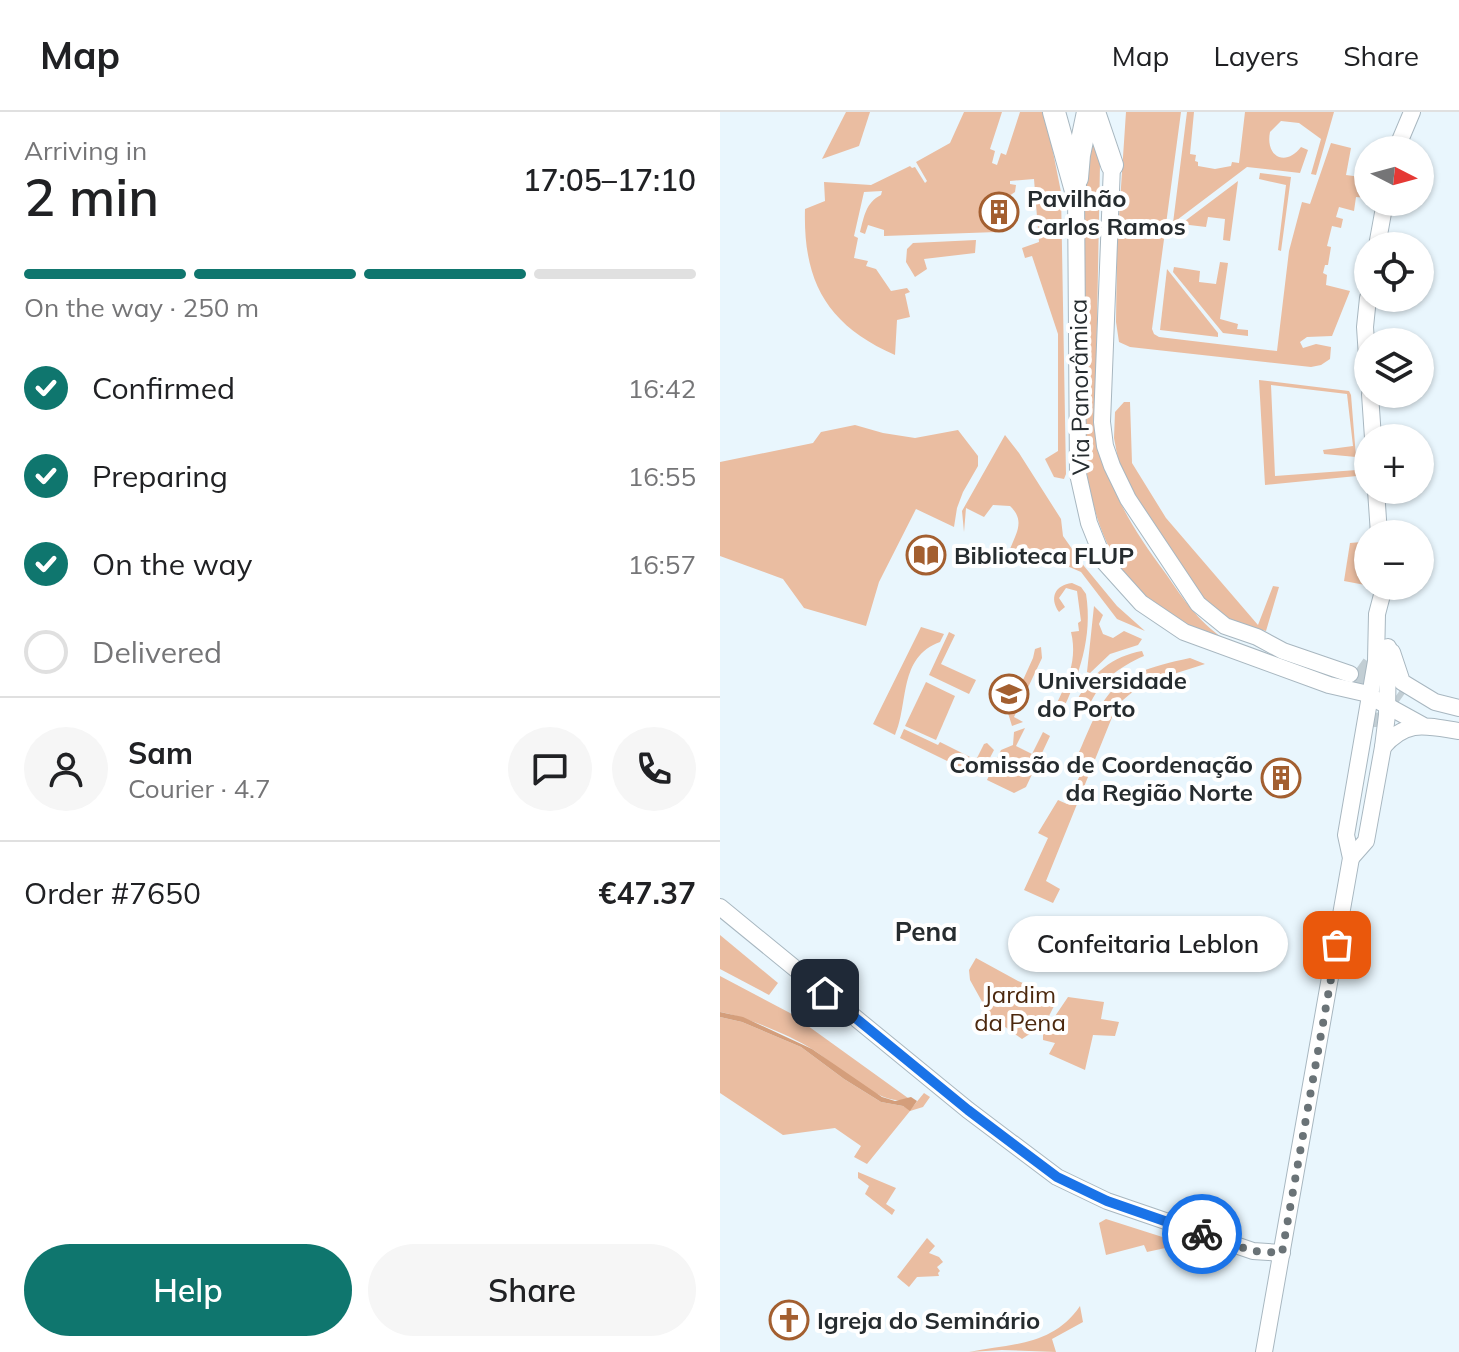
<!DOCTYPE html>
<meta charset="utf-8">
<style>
:root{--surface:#fff;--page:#f6f6f6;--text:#202124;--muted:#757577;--line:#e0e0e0;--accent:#0f766e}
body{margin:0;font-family:Mulish,sans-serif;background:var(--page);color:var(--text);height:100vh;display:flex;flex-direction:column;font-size:30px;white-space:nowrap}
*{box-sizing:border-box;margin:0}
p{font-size:26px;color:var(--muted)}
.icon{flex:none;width:44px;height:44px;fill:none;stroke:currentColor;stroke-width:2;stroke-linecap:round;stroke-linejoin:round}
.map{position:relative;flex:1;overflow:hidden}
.panel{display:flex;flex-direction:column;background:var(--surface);width:720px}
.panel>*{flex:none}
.needle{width:52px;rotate:96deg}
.fabs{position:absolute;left:634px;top:24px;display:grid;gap:16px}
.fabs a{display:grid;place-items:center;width:80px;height:80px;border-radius:50%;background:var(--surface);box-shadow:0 2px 6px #0004;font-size:40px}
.pin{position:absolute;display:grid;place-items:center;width:68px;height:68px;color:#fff;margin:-34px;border-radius:16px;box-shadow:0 4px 12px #0006}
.courier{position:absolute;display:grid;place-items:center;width:80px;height:80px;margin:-40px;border:6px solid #1a73e8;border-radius:50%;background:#fff;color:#222;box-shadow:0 2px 10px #0007}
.bubble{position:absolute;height:56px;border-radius:28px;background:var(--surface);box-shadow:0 2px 6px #0004;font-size:26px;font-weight:600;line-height:56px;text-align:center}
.head em{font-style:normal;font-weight:600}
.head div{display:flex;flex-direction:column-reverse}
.head{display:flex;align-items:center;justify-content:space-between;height:136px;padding:0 24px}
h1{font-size:52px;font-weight:600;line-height:60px}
.bar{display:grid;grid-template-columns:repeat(4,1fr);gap:12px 8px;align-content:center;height:96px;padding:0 24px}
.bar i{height:10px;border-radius:6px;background:var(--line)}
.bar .selected{background:var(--accent)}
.bar p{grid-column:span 4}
.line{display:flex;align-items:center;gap:20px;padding:0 24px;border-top:2px solid var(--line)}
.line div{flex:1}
.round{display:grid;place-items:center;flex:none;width:84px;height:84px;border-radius:42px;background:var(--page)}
ol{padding:0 24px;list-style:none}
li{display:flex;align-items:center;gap:24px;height:88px}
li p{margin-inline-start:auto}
li .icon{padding:8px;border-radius:50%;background:var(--accent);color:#fff;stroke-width:4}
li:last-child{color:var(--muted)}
li i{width:44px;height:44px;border:4px solid var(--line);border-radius:50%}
.button{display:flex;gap:16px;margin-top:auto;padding:16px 24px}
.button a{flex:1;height:92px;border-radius:48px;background:var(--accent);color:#fff;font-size:32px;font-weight:600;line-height:92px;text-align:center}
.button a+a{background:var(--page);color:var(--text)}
header{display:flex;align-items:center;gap:48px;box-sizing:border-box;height:112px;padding:0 40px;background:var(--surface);border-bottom:2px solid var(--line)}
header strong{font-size:38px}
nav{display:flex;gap:44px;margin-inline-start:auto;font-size:28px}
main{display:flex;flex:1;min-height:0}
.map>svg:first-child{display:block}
.green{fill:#eabda1}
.water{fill:#d49e7b}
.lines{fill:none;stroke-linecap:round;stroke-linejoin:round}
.secondary-tunnel{stroke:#c2ced4;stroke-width:16;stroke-dasharray:16 8;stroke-linecap:butt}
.secondary-casing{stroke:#a8b7c0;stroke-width:18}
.highway-casing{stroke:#a8b7c0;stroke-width:24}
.secondary{stroke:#fff;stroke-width:16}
.highway{stroke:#fff;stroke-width:22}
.done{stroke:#6a7377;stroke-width:8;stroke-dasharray:0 14.4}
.route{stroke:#1a73e8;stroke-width:10}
.labels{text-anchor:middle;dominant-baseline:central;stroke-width:8;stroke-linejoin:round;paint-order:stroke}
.poi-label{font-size:24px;font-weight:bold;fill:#262c2f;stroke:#fff;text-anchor:start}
.street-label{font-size:24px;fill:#262c2f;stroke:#fff}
.park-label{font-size:24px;fill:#4c280e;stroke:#fff}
.neighbourhood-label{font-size:26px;font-weight:bold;fill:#262c2f;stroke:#fff}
</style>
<header>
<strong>Map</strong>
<nav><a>Map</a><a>Layers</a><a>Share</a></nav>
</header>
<main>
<section class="panel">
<div class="head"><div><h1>2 min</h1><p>Arriving in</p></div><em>17:05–17:10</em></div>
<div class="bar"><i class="selected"></i><i class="selected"></i><i class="selected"></i><i></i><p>On the way · 250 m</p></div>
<ol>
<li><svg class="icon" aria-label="check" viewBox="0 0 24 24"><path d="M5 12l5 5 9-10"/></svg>Confirmed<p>16:42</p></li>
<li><svg class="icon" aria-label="check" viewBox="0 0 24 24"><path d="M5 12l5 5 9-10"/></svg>Preparing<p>16:55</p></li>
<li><svg class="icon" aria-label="check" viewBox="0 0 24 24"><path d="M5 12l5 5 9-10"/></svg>On the way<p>16:57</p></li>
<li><i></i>Delivered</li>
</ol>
<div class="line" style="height:144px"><a class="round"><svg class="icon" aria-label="person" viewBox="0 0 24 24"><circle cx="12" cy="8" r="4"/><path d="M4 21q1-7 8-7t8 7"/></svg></a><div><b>Sam</b><p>Courier · 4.7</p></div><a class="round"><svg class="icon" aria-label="chat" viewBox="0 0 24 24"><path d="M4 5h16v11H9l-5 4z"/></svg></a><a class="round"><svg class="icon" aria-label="phone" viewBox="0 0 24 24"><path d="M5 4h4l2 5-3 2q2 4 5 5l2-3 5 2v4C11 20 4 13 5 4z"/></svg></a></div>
<div class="line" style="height:104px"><div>Order #7650</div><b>€47.37</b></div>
<div class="button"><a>Help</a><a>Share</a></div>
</section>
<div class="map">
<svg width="739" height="1240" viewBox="0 0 739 1240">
<rect width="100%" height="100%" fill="#e9f6fd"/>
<g class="green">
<path d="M126 0H150L139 34 102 47Z"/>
<path d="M244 0H282L270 37 275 39 272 51 277 53 281 41 286 43 300 0H325L341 80 346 362 344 367 334 365 325 347 338 339V222L312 144 305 146 302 136 319 130 314 67 290 69V72L296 73 295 80 270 97 275 105 294 96 298 109 277 111V120L164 124V118L148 113 145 122 140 120C144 105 146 90 161 83L162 79 144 80 134 124 138 126 134 146 148 149 146 154 156 157 171 179 187 176 190 180 185 182 190 205 177 208 175 243C107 213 83 170 85 97L105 89 104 70 151 73 190 54 192 56 195 55 205 71 207 69 196 50 230 31Z"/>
<path d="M406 0H461L432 217 434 222 439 225 557 239 569 139 582 90 590 92 611 31 631 36 626 63 641 65 645 41 648 42 647 86 636 85 634 99 619 95 616 105 623 107 621 116 612 114 607 134 611 135 608 153H605L603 161 607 163 606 173 630 179 612 224 587 225 580 230 583 236 596 232 611 235 610 247 601 253 591 255 410 235 399 230 396 210 397 135Z"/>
<path d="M467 0H474L470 42 476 43 475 49 478 50V54L495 57 511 54 512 50 519 51 525 0H614L596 63 591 62 601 27 579 11 561 9 550 20C545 45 566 55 581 35L588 38 580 61 527 55 453 111Z"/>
<path d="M368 13 380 52 375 317C389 378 409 412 446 462 464 488 477 508 504 527 488 521 471 516 457 509 397 476 372 411 365 347L359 133Z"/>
<path d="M540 61 571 65 561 139 558 138 566 73 539 67Z"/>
<path d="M518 69 510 129 503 128 505 107 488 105 486 115 461 112Z"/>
<path d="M256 128 255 141 204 147 207 157 195 165 186 150 187 137 193 131Z"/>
<path d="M500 150 508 151 500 207 518 212 517 217 528 218V224L503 221 453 160 454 155 480 159 479 170 496 172Z"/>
<path d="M447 157 498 221V225L440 218Z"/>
<path d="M539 268 629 279 631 283 636 345 604 342 603 338 633 334 627 282 551 273 555 364 637 358V364L545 373Z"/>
<path d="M404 290H410L412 351 446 406 538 513 553 474 559 475 546 519 509 509 484 491 401 363 394 326 395 300Z"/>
<path d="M135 313 163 321 195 326 238 318 258 344V354L243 380 237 396 234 415 196 397 159 470 146 514 84 496 63 467 0 444V350L93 331 101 320Z"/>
<path d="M285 323 299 341 341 407 343 424 364 454 397 494 425 519 397 507 361 460 324 444 320 451 290 437C297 420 305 408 290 394L273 393 264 405 246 396 244 420 242 399Z"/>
<path d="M642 430 645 473 624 469 630 431Z"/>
<path d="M352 471 361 475 366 482C373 525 359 564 341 602L330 606C343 577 359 553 351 520L359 519 358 511 361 509 357 479 346 476 339 486 345 495 339 500C329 486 335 473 352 471Z"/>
<path d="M374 494 383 503 379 512 383 522 393 526 404 519 422 527 418 533 390 542 370 561 367 560Z"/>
<path d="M201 515 224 522 220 530C178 545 189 592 175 623L153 612Z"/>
<path d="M229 520 235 523 221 552 256 568 249 582 209 563Z"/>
<path d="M321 535 322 546 294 605 303 610 292 614 288 601 313 546 315 537Z"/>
<path d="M422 539 424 544C399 555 380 569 369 594L357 588C371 562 393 544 422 539Z"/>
<path d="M470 546 485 552 422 572 397 593 326 769 340 777 333 791 304 778 328 726 318 721 338 688 347 692 361 661 352 657C385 582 383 564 470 546Z"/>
<path d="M206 570 235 584 216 628 185 614Z"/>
<path d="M305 616 296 634 312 642 323 620 330 624 306 675 294 681 267 668 281 638 293 633 294 620Z"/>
<path d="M184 617 218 633 220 630 256 648 264 632 267 631 274 638 260 665 180 626Z"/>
<path d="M0 823 58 871 49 883 0 857Z"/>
<path d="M256 846 298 869 335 884 337 888 325 912 302 927 270 904 250 868 249 858Z"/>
<path d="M0 864 70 901 188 986C164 999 113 950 92 937 71 924 24 904 0 900Z"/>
<path d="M348 885 384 890 381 907 399 910 395 924 373 923 365 958 329 942 335 931 323 928V922Z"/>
<path d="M0 905 22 910 81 935 124 967 161 990 183 994 190 998 204 981 210 985 203 995 190 999 147 1052 134 1045 141 1034 115 1016 63 1023 0 981Z"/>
<path d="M138 1060 176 1076 166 1092 175 1098 172 1103 145 1082 149 1074 138 1066Z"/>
<path d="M386 1107 480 1137 472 1148 450 1135 427 1140 424 1133 386 1143 379 1111Z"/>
<path d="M207 1126 215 1134 209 1141 219 1145 223 1150 217 1155 220 1159 218 1161 219 1164 197 1165 189 1175 177 1165Z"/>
<path d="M360 1194 363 1210 332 1227 336 1240 282 1238 249 1240C290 1232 333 1234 360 1194Z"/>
</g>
<path class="water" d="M0 900 23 905 92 937 162 985 175 989 191 985 197 989 190 999 183 994 161 990 124 967 81 935 22 910 0 905Z"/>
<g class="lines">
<g class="secondary-tunnel">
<path d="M639 553 683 584"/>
<path d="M630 562C651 574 655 592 656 615"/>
</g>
<defs>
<g id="secondary">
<path d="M676 38 692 0"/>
<path d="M392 53 382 310 385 334 392 354 408 387 478 492 505 514 537 525 563 539 630 562"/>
<path d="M356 79 358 362 369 411 385 451 421 491 464 520 609 573 644 581 702 613"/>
<path d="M657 134 665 90"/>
<path d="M648 260 645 215 648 186"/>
<path d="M650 282 653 326"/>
<path d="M656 378 659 422"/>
<path d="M672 540 682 570 715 590 739 596"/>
<path d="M663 635C687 607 706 614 739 619"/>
<path d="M631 746 646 729 663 635 667 603 668 535"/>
<path d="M0 795 248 998 337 1065 387 1089 533 1139 562 1141"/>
<path d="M544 1240 631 746 626 723 656 549 657 502 662 483"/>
</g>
<g id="highway">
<path d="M334 0 356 79"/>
<path d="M374 0 392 53"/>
<path d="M357 66 359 43 368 0"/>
</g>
</defs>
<use href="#secondary" class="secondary-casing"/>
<use href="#highway" class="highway-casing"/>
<use href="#secondary" class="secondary"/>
<use href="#highway" class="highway"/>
</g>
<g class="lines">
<path class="done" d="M482 1122 533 1139 562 1141 617 833"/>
<path class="route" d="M105 881 248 998 337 1065 387 1089 482 1122"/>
</g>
<defs>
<symbol id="building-ring" viewBox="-11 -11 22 22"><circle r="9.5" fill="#fff" stroke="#a35f30" stroke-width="1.5"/><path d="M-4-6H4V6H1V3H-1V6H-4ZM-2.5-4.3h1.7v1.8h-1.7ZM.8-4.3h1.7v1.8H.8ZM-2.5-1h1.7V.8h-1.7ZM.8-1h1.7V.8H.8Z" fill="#a35f30"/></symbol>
<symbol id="library-ring" viewBox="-11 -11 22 22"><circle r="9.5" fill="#fff" stroke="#a35f30" stroke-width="1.5"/><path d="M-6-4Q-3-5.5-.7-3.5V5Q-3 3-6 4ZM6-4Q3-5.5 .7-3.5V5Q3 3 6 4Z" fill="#a35f30"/></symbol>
<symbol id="university-ring" viewBox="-11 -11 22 22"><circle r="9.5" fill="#fff" stroke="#a35f30" stroke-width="1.5"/><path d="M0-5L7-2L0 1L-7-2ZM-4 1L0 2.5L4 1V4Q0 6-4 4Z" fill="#a35f30"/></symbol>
<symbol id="church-ring" viewBox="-11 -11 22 22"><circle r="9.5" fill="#fff" stroke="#a35f30" stroke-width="1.5"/><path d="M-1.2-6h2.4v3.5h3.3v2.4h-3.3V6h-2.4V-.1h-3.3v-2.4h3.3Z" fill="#a35f30"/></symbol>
</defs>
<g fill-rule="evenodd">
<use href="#building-ring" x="257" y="78" width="44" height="44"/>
<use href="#library-ring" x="184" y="421" width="44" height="44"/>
<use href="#university-ring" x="267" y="560" width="44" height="44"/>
<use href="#building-ring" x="539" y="644" width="44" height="44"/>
<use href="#church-ring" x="47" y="1186" width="44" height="44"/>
</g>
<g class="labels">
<g class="poi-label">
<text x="307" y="86">Pavilhão<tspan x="307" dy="28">Carlos Ramos</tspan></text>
<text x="234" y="443">Biblioteca FLUP</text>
<text x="317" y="568">Universidade<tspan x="317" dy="28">do Porto</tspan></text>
<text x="533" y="652" text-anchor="end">Comissão de Coordenação<tspan x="533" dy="28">da Região Norte</tspan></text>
<text x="97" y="1208">Igreja do Seminário</text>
</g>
<g class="street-label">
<text transform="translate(359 275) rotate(-91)">Via Panorâmica</text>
</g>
<g class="park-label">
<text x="300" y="882">Jardim<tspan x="300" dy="28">da Pena</tspan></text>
</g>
<g class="neighbourhood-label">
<text x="206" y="819">Pena</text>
</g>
</g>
</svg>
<div class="fabs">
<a><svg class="needle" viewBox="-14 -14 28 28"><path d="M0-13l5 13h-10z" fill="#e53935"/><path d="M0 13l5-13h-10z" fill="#757577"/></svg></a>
<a><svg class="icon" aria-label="locate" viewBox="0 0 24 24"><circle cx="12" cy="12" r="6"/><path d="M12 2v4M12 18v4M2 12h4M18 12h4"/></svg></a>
<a><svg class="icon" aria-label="layers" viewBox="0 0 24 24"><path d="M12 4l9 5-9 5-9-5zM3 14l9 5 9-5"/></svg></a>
<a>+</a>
<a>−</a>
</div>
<div class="pin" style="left:617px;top:833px;background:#ea580c"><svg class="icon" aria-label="bag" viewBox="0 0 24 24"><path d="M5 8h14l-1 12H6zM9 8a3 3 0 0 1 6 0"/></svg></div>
<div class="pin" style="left:105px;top:881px;background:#1f2937"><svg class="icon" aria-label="home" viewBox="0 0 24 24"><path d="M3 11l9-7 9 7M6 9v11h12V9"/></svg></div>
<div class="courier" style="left:482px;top:1122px"><svg class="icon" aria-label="bike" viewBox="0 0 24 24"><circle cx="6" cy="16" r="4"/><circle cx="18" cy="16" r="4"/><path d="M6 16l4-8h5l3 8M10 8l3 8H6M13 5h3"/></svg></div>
<div class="bubble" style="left:288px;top:804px;width:280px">Confeitaria Leblon</div>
</div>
</main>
